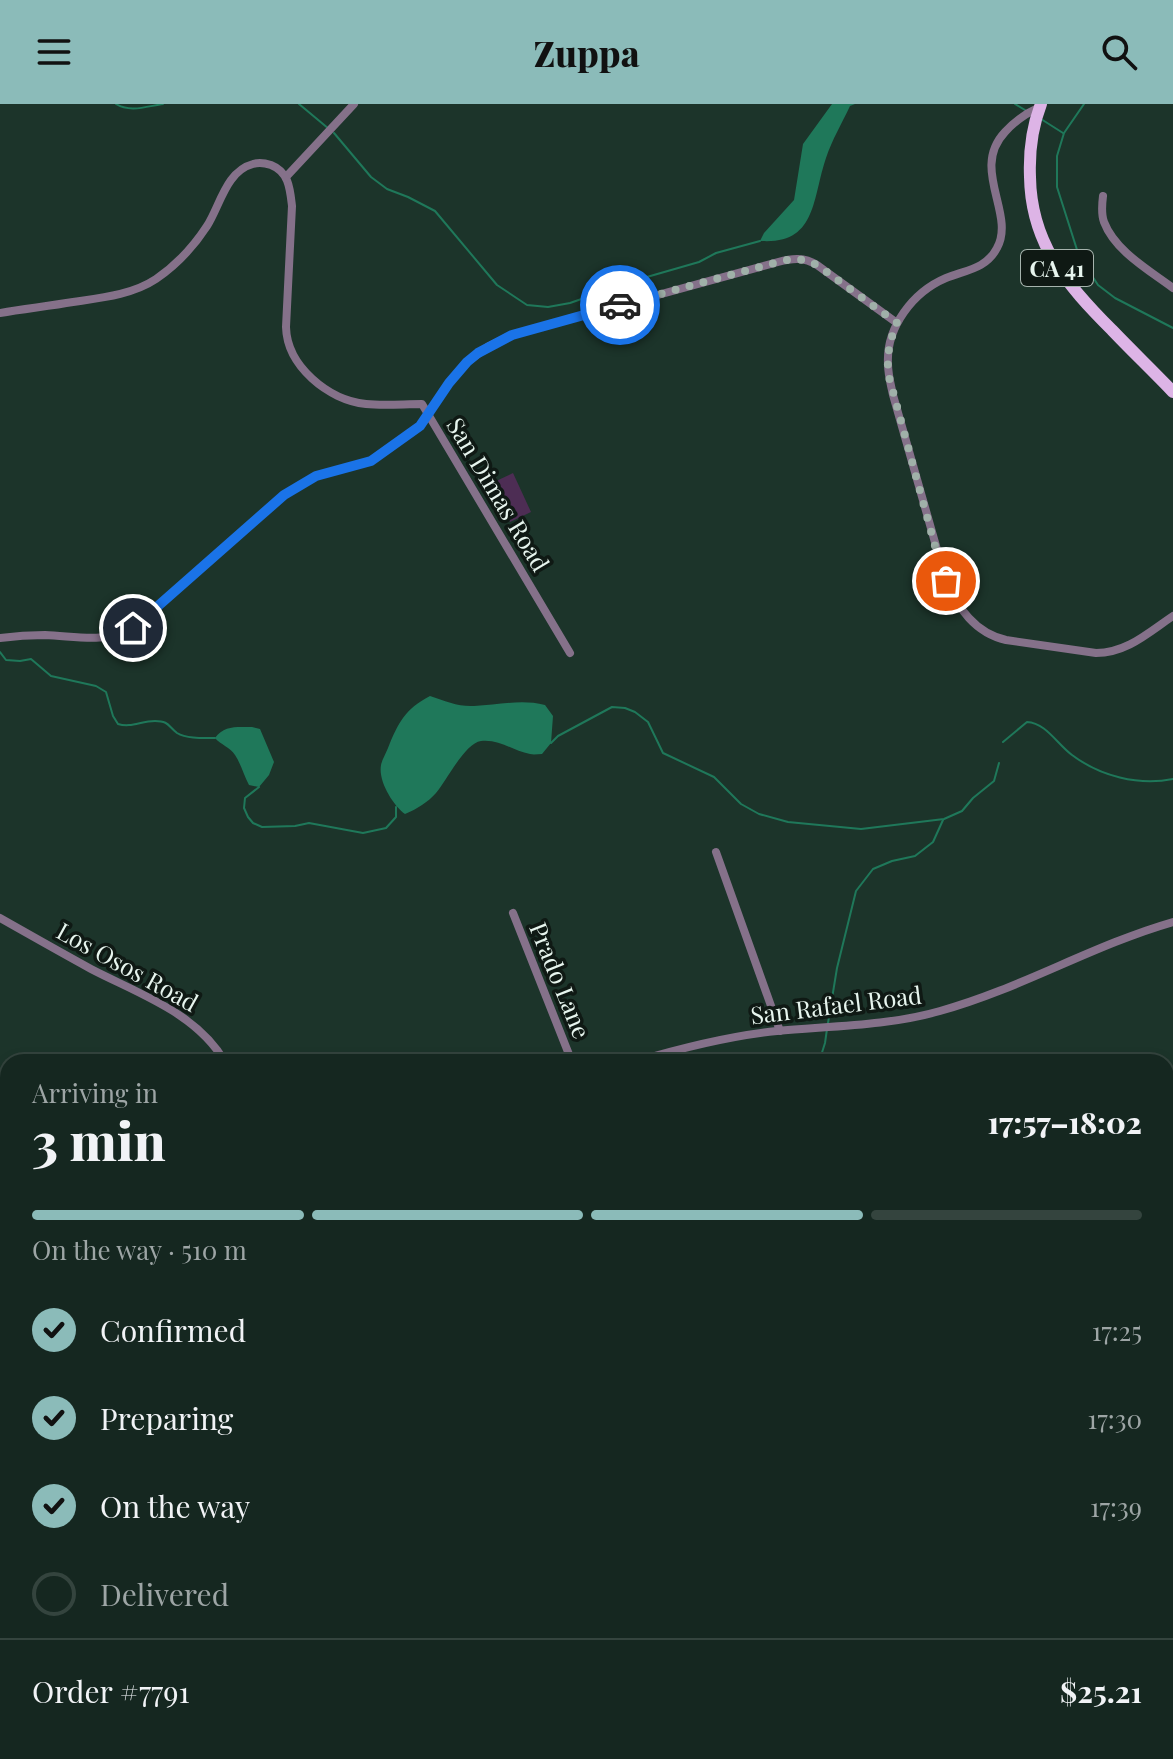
<!DOCTYPE html>
<meta charset="utf-8">
<style>
:root{--surface:#152720;--page:#22332d;--text:#f1f3f6;--muted:#9da5a5;--line:#34443e;--accent:#8bbbb9}
body{margin:0;font-family:"Playfair Display",serif;background:var(--page);color:var(--text);height:100vh;display:flex;flex-direction:column;font-size:30px;white-space:nowrap}
*{box-sizing:border-box;margin:0}
p{font-size:26px;color:var(--muted)}
.icon{flex:none;width:44px;height:44px;fill:none;stroke:currentColor;stroke-width:2;stroke-linecap:round;stroke-linejoin:round}
.map{position:relative;flex:1;overflow:hidden}
.sheet{position:absolute;left:0px;top:950px;width:1174px;height:706px;display:flex;flex-direction:column;background:var(--surface);border-radius:24px 24px 0 0;box-shadow:0 4px 12px #0003,0 0 0 2px var(--line)}
.sheet>*{flex:none}
.pin{position:absolute;display:grid;place-items:center;width:68px;height:68px;color:#fff;margin:-34px;border:4px solid #fff;border-radius:50%;box-shadow:0 2px 8px #0007}
.courier{position:absolute;display:grid;place-items:center;width:80px;height:80px;margin:-40px;border:6px solid #1a73e8;border-radius:50%;background:#fff;color:#222;box-shadow:0 2px 10px #0007}
.head em{font-style:normal;font-weight:800}
.head div{display:flex;flex-direction:column-reverse}
.head{display:flex;align-items:center;justify-content:space-between;height:136px;padding:0 32px}
h1{font-size:52px;font-weight:800;line-height:60px}
.bar{display:grid;grid-template-columns:repeat(4,1fr);gap:12px 8px;align-content:center;height:96px;padding:0 32px}
.bar i{height:10px;border-radius:6px;background:var(--line)}
.bar .on{background:var(--accent)}
.bar p{grid-column:span 4}
.line{display:flex;align-items:center;gap:20px;padding:0 32px;border-top:2px solid var(--line)}
.line div{flex:1}
ol{padding:0 32px;list-style:none}
li{display:flex;align-items:center;gap:24px;height:88px}
li p{margin-inline-start:auto}
li .icon{padding:8px;border-radius:50%;background:var(--accent);color:#111;stroke-width:4}
li:last-child{color:var(--muted)}
li i{width:44px;height:44px;border:4px solid var(--line);border-radius:50%}
header{display:flex;justify-content:space-between;align-items:center;height:104px;padding:0 32px;background:var(--accent);color:#111;font-size:36px;font-weight:800}
.map>svg:first-child{display:block}
.green{fill:#4d2d54}
.water{fill:#1f785a}
.lines{fill:none;stroke-linecap:round;stroke-linejoin:round}
.stream{stroke:#1f785a;stroke-width:2}
.minor{stroke:#85718a;stroke-width:8}
.tertiary{stroke:#85718a;stroke-width:10}
.primary{stroke:#ddb4e6;stroke-width:12}
.done{stroke:#a0b1a9;stroke-width:8;stroke-dasharray:0 14.4}
.route{stroke:#1a73e8;stroke-width:10}
.labels{text-anchor:middle;dominant-baseline:central;stroke-width:7;stroke-linejoin:round;paint-order:stroke}
.shield{fill:#0f1914;stroke:#a6b3ad;stroke-width:2}
.shield-label{font-size:22px;font-weight:bold;fill:#e7f5ee}
.street-label{font-size:24px;fill:#e7f5ee;stroke:#0f1914}
</style>
<header><svg class="icon" aria-label="menu" viewBox="0 0 24 24"><path d="M4 6h16M4 12h16M4 18h16"/></svg>Zuppa<svg class="icon" aria-label="search" viewBox="0 0 24 24"><circle cx="10" cy="10" r="6"/><path d="M15 15l6 6"/></svg></header>
<div class="map">
<svg width="1173" height="1655" viewBox="0 0 1173 1655">
<rect width="100%" height="100%" fill="#1c342a"/>
<path class="green" d="M513 369 531 408 510 418 492 379Z"/>
<g class="water">
<path d="M832 0H855L850 2C842 19 832 36 826 54 812 95 817 141 760 137L764 129 794 96 803 40Z"/>
<path d="M430 592C445 597 459 603 474 602 499 601 521 595 545 601L553 612 551 639 542 650C538 650 534 651 530 650 513 647 500 635 481 637 465 639 447 676 436 689 428 698 417 705 405 710 393 701 378 677 381 661 382 656 386 649 388 644 398 619 405 605 430 592Z"/>
<path d="M252 623 260 625 274 658 269 671 259 683 249 681C244 672 241 660 235 651 230 643 221 641 215 634 224 621 237 623 252 623Z"/>
</g>
<g class="lines">
<g class="stream">
<path d="M116 0C130 9 148 2 163 0"/>
<path d="M299 0 329 25"/>
<path d="M1015 0 1025 6"/>
<path d="M1084 0 1064 29 1057 52V83L1079 152 1098 181 1115 194 1173 224"/>
<path d="M1041 15 1063 29"/>
<path d="M334 29 371 73 387 85 408 93 435 107 497 181 527 201 548 203 570 199 633 177 699 158 716 149 760 137"/>
<path d="M0 548 6 556 20 557 31 555 51 572 96 582 106 588 113 612 118 620C131 624 141 617 155 617 169 617 168 622 177 629 187 635 204 634 215 634"/>
<path d="M1003 638 1027 618C1046 619 1057 640 1072 651 1100 672 1138 682 1173 675"/>
<path d="M551 639 558 632 612 603 625 604 635 608 648 618 663 649 714 673 741 700 759 710 788 718 861 725 944 715 962 707 973 694 994 677 999 659"/>
<path d="M259 683 245 694 244 704 248 713 253 719 262 723 295 722 309 719 363 729 386 724 396 713V703"/>
<path d="M828 919 837 864 856 787 873 765 892 757 915 752 933 738 943 716"/>
<path d="M819 958 825 939 827 925"/>
<path d="M0 1146 8 1144"/>
</g>
<g class="minor">
<path d="M1040 3C1026 9 1015 17 1005 28 970 65 1016 110 997 144 986 165 966 166 946 174 913 188 886 223 888 260 888 271 891 281 893 291L946 477C958 504 975 529 1006 536L1096 549C1127 549 1149 528 1173 512"/>
<path d="M286 73 354 0"/>
<path d="M1103 92C1102 100 1101 110 1104 118 1115 147 1149 166 1173 184"/>
<path d="M0 209C24 205 49 202 73 198 100 194 132 191 156 175 175 162 194 142 207 122 220 102 226 67 253 60 259 58 265 59 271 61 289 68 290 85 292 102L286 223C287 262 328 296 366 300 384 302 404 300 422 300L570 549"/>
<path d="M0 534C15 532 30 531 45 531 76 532 104 540 133 524L284 391 316 372 371 357 420 322 449 279 467 258 489 242 512 231 778 158C793 154 804 153 817 161L897 219"/>
<path d="M716 748 780 927"/>
<path d="M513 809 572 958"/>
<path d="M0 814C30 831 60 848 91 865 139 890 197 909 225 958"/>
<path d="M634 958C681 944 728 932 777 927 831 922 888 922 940 907 1020 885 1093 841 1173 818"/>
<path d="M168 1655 171 1648"/>
</g>
<g class="tertiary">
<path d="M1166 1022 1173 1012"/>
<path d="M866 1655 868 1648"/>
</g>
<path class="primary" d="M1041 0C1032 23 1029 48 1030 73 1031 140 1067 181 1112 226 1132 247 1153 267 1173 288"/>
</g>
<g class="lines">
<path class="done" d="M620 201 778 158C793 154 803 154 817 161L897 219C889 238 886 254 889 273L935 442 946 477"/>
<path class="route" d="M133 524 284 391 316 372 371 357 420 322 449 279 467 258 478 249 512 231 620 201"/>
</g>
<g class="labels">
<rect class="shield" x="1021" y="146" width="72" height="36" rx="6"/>
<g class="shield-label">
<text x="1057" y="164">CA 41</text>
</g>
<g class="street-label">
<text transform="translate(499 390) rotate(59)">San Dimas Road</text>
<text transform="translate(128 862) rotate(29)">Los Osos Road</text>
<text transform="translate(561 876) rotate(68)">Prado Lane</text>
<text transform="translate(836 900) rotate(-7)">San Rafael Road</text>
</g>
</g>
</svg>
<div class="pin" style="left:946px;top:477px;background:#ea580c"><svg class="icon" aria-label="bag" viewBox="0 0 24 24"><path d="M5 8h14l-1 12H6zM9 8a3 3 0 0 1 6 0"/></svg></div>
<div class="pin" style="left:133px;top:524px;background:#1f2937"><svg class="icon" aria-label="home" viewBox="0 0 24 24"><path d="M3 11l9-7 9 7M6 9v11h12V9"/></svg></div>
<div class="courier" style="left:620px;top:201px"><svg class="icon" aria-label="car" viewBox="0 0 24 24"><path d="M5 17H2v-5l4-1 3-4h7l3 4 3 1v5h-3M9 17h6M6 11h13"/><circle cx="7" cy="17" r="2"/><circle cx="17" cy="17" r="2"/></svg></div>
<section class="sheet">
<div class="head"><div><h1>3 min</h1><p>Arriving in</p></div><em>17:57–18:02</em></div>
<div class="bar"><i class="on"></i><i class="on"></i><i class="on"></i><i></i><p>On the way · 510 m</p></div>
<ol>
<li><svg class="icon" aria-label="check" viewBox="0 0 24 24"><path d="M5 12l5 5 9-10"/></svg>Confirmed<p>17:25</p></li>
<li><svg class="icon" aria-label="check" viewBox="0 0 24 24"><path d="M5 12l5 5 9-10"/></svg>Preparing<p>17:30</p></li>
<li><svg class="icon" aria-label="check" viewBox="0 0 24 24"><path d="M5 12l5 5 9-10"/></svg>On the way<p>17:39</p></li>
<li><i></i>Delivered</li>
</ol>
<div class="line" style="height:104px"><div>Order #7791</div><b>$25.21</b></div>
</section>
</div>
